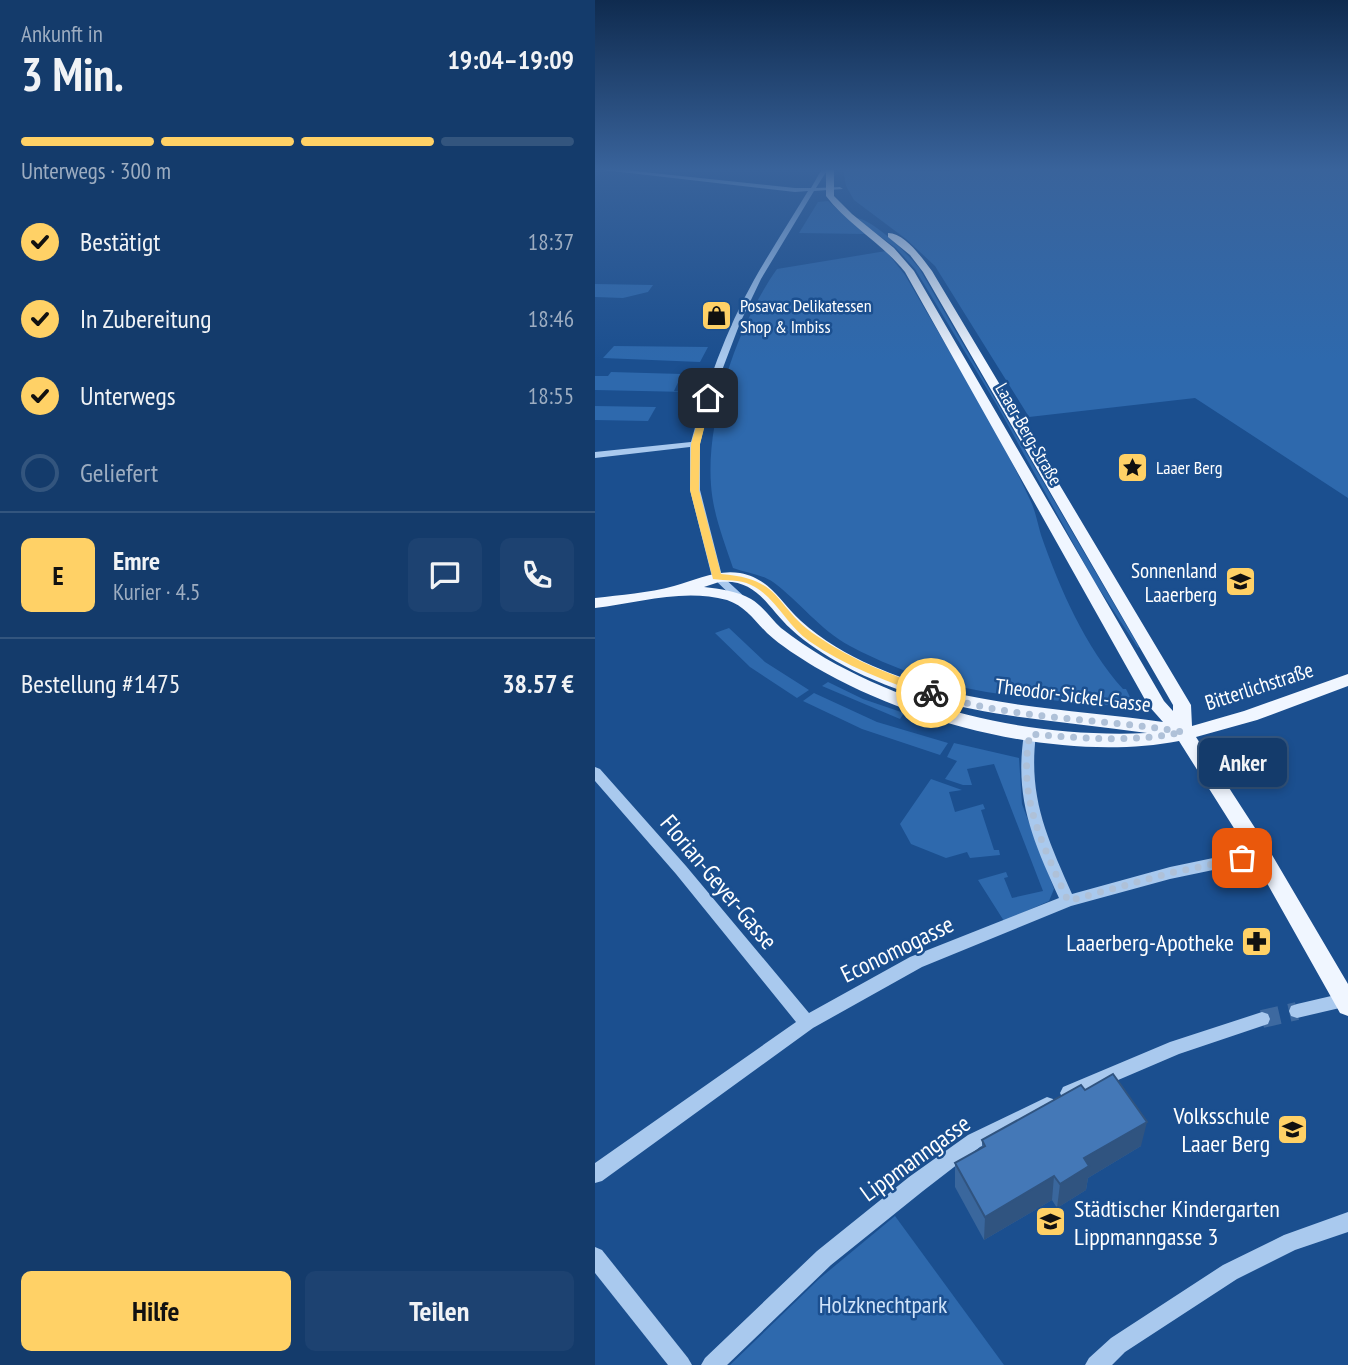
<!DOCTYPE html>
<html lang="de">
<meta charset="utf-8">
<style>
:root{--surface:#143b6b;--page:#1d4271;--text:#f1f3f6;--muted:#9dadc1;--line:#33557e;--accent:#ffd166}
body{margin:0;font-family:"PT Sans Narrow",sans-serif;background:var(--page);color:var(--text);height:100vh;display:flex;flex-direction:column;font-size:26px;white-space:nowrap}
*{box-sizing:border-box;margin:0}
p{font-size:23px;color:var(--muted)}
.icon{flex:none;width:38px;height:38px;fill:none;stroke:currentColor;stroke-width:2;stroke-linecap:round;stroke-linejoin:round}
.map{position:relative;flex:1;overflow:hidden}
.details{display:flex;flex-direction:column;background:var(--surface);width:595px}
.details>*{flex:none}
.pin{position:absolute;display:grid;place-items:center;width:60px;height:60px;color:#fff;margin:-30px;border-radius:14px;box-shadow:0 4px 10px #0006}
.courier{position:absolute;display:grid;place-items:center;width:70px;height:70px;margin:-35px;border:5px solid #ffd166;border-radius:50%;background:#fff;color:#222;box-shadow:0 2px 9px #0007}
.bubble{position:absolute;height:49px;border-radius:10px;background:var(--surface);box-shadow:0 4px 10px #0003,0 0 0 2px var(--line);font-size:23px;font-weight:700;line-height:49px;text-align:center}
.summary em{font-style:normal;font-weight:700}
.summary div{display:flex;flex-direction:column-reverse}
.summary{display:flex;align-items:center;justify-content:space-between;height:119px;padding:0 21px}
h1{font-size:46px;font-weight:700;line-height:52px}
.bar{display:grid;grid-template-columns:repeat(4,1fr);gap:10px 7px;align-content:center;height:84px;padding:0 21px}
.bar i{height:9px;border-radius:5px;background:var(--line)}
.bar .on{background:var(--accent)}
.bar p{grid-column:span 4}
.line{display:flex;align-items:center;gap:18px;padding:0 21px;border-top:2px solid var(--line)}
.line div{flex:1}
.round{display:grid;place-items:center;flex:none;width:74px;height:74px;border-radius:10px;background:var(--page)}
ol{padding:0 21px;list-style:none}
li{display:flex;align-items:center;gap:21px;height:77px}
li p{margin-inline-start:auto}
li .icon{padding:7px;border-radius:50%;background:var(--accent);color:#111;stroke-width:4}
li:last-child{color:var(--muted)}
li i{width:38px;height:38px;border:4px solid var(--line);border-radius:50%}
.cta{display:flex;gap:14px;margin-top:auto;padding:14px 21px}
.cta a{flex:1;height:80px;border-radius:10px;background:var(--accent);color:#111;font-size:28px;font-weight:700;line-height:80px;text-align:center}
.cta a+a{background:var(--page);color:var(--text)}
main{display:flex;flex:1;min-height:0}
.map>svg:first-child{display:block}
.green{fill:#2e69ad}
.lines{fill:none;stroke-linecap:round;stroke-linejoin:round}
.minor-tunnel{stroke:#3d69a0;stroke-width:18;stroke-dasharray:18 10;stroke-linecap:butt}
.minor{fill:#a9c9ee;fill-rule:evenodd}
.major{fill:#f0f6ff;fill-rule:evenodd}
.wall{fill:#3a679d}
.shaded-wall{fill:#305480}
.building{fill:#4478b7;stroke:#305480;stroke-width:2}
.route{fill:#ffd166}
.done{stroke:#afc1d8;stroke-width:7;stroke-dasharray:0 12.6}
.labels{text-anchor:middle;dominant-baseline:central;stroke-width:5;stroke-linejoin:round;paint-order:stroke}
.far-poi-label{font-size:18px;fill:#fff;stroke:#1b4f8f;text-anchor:start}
.far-street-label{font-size:18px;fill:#fff;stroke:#1b4f8f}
.poi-label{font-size:21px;fill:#fff;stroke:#1b4f8f;text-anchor:end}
.street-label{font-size:21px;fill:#fff;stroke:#1b4f8f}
.near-street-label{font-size:24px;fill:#fff;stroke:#1b4f8f}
.near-poi-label{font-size:24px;fill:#fff;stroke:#1b4f8f;text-anchor:end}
.near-park-label{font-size:24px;fill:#cfe3fa;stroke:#1b4f8f}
</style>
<main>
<section class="details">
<div class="summary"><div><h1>3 Min.</h1><p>Ankunft in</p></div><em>19:04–19:09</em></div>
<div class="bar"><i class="on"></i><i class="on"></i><i class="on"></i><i></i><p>Unterwegs · 300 m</p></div>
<ol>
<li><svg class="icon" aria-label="check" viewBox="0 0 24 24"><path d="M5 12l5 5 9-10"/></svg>Bestätigt<p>18:37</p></li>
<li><svg class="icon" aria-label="check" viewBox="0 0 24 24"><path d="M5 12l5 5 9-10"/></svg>In Zubereitung<p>18:46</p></li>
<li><svg class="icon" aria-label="check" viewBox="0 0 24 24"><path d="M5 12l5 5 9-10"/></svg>Unterwegs<p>18:55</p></li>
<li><i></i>Geliefert</li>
</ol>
<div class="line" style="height:126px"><b class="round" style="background:var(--accent);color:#111">E</b><div><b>Emre</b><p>Kurier · 4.5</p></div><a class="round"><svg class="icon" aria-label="chat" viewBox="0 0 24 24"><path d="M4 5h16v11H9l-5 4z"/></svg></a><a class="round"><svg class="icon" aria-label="phone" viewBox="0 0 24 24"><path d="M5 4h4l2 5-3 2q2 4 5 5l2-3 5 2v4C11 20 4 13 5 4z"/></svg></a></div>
<div class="line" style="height:91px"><div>Bestellung #1475</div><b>38.57 €</b></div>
<div class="cta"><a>Hilfe</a><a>Teilen</a></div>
</section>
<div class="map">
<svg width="753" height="1365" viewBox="0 0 753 1365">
<rect width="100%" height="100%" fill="#1b4f8f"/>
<g class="green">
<path d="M248 169 352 172 367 169H753V498L600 398 434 417 340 266 311 239 259 200 251 186Z"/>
<path d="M233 201 270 234 204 233 223 202Z"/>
<path d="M259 217C279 220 311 252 324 268L544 647 543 648 499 581 403 407 320 269 301 248Z"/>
<path d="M291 251 310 275C353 350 401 425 437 504 441 514 443 525 446 535 465 589 490 647 528 689H531L535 697 532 704 524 706C424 697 347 695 255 646 224 629 205 602 178 582 166 574 151 573 138 568 129 541 118 514 116 485 111 417 143 324 182 269Z"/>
<path d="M0 284 58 285 53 292 28 298 0 297Z"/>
<path d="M19 346 113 347 105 362 8 358Z"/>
<path d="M16 372 87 374 79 391 92 392 0 390V376H13Z"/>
<path d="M0 406 61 407 53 421 0 420Z"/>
<path d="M134 628 170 662 214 690 202 698 155 667 120 633Z"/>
<path d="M233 682 268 699 309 713 305 719 227 686Z"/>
<path d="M219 693 282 722 353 743 345 755 267 729 208 701Z"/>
<path d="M359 743 424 758 427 804 459 889 454 901 409 921 383 880 411 872 413 877 409 878 417 898 448 891 399 764 372 769 377 785H368L350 779 362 761 352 757Z"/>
<path d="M336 779 367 790 354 792 360 812 388 804 390 809 386 810 399 850H404L405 855 375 858 372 852 351 858 316 844 305 824Z"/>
<path d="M300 1216 409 1365H135L224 1279Z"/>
</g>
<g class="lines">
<path class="minor-tunnel" d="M667 1019 702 1011"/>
<g class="minor">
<path d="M0 169H20L200 188H216L227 169H233L221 188 245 187 248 189 219 191 166 279 145 323 115 402 105 444V490L127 576 153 600 155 602 153 604H145L117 577 95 490V447L0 458V452L96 442C111 386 131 330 159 280 176 250 195 221 213 191L200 192Z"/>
<path d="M435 730 441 734C433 798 452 837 477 894L575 867 666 848 671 850 673 854 671 858 666 860 575 879 476 906 327 967 218 1028 7 1181 0 1183V1163L201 1022 81 874 0 781V767L5 769 91 866 214 1013 315 957 464 898C438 840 419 799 429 734Z"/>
<path d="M749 993 753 994V1006L749 1007 702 1018 696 1016 694 1011 696 1006 702 1004Z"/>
<path d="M667 1012 673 1014 675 1019 673 1024 584 1054 474 1101 468 1099 465 1093 468 1087 575 1042Z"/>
<path d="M452 1097 458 1099 461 1105 458 1111 385 1147 328 1191 236 1265 132 1365H106L110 1358 222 1251 314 1177 373 1135Z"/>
<path d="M753 1212V1232L700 1250 642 1279 530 1352 517 1365H490L494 1358 516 1338 628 1265 689 1235Z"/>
<path d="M0 1247 7 1250 93 1358 97 1365H73L0 1273Z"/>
</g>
<path class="major" d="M231 169H239V196L257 214 299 248 319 271 569 701 578 711V705L328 272 315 255 293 237V233C310 233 327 258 337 271L596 705 597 726 649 711 753 674V686L662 720 601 737 673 848 753 984V1016L745 1013 659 860 584 741C470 763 319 725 220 667 204 657 186 646 172 633 159 620 150 606 132 600 88 588 43 603 0 608V598C26 595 53 593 79 586 100 580 123 569 145 573 176 579 185 602 206 621 227 640 253 655 278 666 369 707 471 708 568 722L553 705 310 272C287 243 253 225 231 196ZM124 582C162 578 172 607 196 629 211 643 230 655 248 665 341 716 449 718 552 733 442 738 326 713 230 658 215 649 200 639 186 628 176 619 168 606 156 599 142 591 125 589 109 587Z"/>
</g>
<path class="wall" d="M490 1090 546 1146 493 1178 491 1190 462 1208 457 1200 389 1240 360 1187V1163L387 1148V1140Z"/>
<g class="shaded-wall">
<path d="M552 1122 546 1146 493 1178 491 1190 462 1208 465 1184 489 1158Z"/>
<path d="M459 1176 457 1200 389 1240 390 1217Z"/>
</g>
<path class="building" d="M518 1074 552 1122 489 1158 494 1166 465 1184 459 1176 390 1217 360 1163 390 1146 387 1140 486 1085 490 1090Z"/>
<linearGradient id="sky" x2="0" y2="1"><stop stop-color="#0f2b4f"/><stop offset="0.47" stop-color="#39639b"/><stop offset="1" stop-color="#39639b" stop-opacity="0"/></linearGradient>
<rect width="753" height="360" fill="url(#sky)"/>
<path class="route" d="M110 396 117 398 105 444 104 490 126 574C190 579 178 607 222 636 258 661 299 676 340 690V696H332C291 681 250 666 214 641 192 626 180 596 156 585 144 579 131 581 118 579L95 490 96 444Z"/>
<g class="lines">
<path class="done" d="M336 693C417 720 504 718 588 732 537 743 487 738 435 734 422 798 448 844 473 901L575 873 647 858"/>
</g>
<defs>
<symbol id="shop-square" viewBox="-11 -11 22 22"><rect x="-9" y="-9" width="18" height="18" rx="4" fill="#ffd166" stroke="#1b4f8f"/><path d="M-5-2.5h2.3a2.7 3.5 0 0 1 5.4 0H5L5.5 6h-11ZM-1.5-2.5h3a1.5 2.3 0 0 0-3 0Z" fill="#111"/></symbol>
<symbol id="sight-square" viewBox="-11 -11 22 22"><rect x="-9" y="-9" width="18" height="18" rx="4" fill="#ffd166" stroke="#1b4f8f"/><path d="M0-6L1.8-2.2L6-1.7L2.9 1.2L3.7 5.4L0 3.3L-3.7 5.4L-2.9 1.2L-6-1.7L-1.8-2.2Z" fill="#111"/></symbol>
<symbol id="school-square" viewBox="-11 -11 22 22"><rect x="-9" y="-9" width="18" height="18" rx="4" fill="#ffd166" stroke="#1b4f8f"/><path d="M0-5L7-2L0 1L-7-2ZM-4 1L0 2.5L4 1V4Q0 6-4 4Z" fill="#111"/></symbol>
<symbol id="pharmacy-square" viewBox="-11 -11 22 22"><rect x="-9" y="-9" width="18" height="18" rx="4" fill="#ffd166" stroke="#1b4f8f"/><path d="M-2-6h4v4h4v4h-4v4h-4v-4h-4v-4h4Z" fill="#111"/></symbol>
</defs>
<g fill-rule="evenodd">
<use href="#shop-square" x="104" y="298" width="35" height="35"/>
<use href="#sight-square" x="520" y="450" width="35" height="35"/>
<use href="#school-square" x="628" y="564" width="35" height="35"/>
<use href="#pharmacy-square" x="644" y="924" width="35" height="35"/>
<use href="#school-square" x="680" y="1112" width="35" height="35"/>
<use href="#school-square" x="438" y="1204" width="35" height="35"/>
</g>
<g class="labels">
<g class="far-poi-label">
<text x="145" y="305">Posavac Delikatessen<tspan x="145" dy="21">Shop &amp; Imbiss</tspan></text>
<text x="561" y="467">Laaer Berg</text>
</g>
<g class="far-street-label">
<text transform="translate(434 434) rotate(60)">Laaer-Berg-Straße</text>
</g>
<g class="poi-label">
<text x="622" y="570">Sonnenland<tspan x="622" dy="24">Laaerberg</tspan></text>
</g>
<g class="street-label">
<text transform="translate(664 686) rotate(-18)">Bitterlichstraße</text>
<text transform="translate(478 695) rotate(7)">Theodor-Sickel-Gasse</text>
</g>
<g class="near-street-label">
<text transform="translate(124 882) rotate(50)">Florian-Geyer-Gasse</text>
<text transform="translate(302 949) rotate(-26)">Economogasse</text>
<text transform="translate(320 1158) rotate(-36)">Lippmanngasse</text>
</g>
<g class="near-poi-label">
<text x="639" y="942">Laaerberg-Apotheke</text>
<text x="675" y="1115">Volksschule<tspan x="675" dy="28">Laaer Berg</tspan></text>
<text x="479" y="1208" text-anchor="start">Städtischer Kindergarten<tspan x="479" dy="28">Lippmanngasse 3</tspan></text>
</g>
<g class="near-park-label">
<text x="288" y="1304">Holzknechtpark</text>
</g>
</g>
</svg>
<div class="pin" style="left:647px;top:858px;background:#ea580c"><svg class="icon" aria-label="bag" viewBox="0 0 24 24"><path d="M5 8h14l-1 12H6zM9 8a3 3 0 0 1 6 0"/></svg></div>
<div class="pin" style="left:113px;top:398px;background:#1f2937"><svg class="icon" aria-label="home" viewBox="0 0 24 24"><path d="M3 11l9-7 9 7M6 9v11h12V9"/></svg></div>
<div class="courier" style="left:336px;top:693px"><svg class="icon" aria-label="bike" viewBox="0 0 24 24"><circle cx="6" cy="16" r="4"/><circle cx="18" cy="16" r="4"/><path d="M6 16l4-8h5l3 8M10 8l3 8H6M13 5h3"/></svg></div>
<div class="bubble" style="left:604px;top:738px;width:88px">Anker</div>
</div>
</main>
